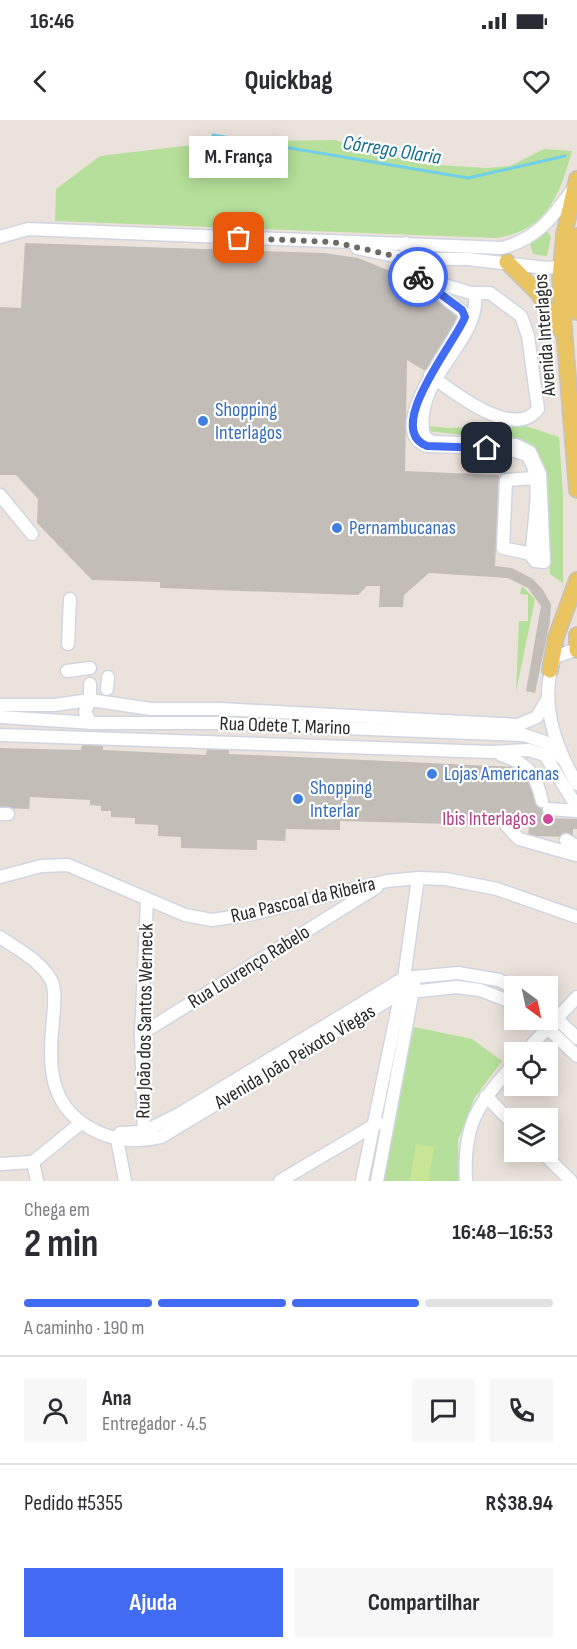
<!DOCTYPE html>
<html lang="pt">
<meta charset="utf-8">
<style>
:root{--surface:#fff;--page:#f7f7f7;--text:#2b2b33;--muted:#7c7c81;--line:#e1e1e2;--accent:#416bf2}
body{margin:0;font-family:"Sofia Sans Condensed",sans-serif;background:var(--page);color:var(--text);height:100vh;display:flex;flex-direction:column;font-size:22px;white-space:nowrap}
*{box-sizing:border-box;margin:0}
p{font-size:20px;color:var(--muted)}
.icon{flex:none;width:33px;height:33px;fill:none;stroke:currentColor;stroke-width:2;stroke-linecap:round;stroke-linejoin:round}
.map{position:relative;height:1061px;overflow:hidden}
.side{display:flex;flex-direction:column;background:var(--surface);flex:1}
.side>*{flex:none}
.needle{width:39px;rotate:147deg}
.tools{position:absolute;left:504px;top:856px;display:grid;gap:12px}
.tools a{display:grid;place-items:center;width:54px;height:54px;border-radius:0px;background:var(--surface);box-shadow:0 3px 15px #0003;font-size:30px}
.pin{position:absolute;display:grid;place-items:center;width:51px;height:51px;color:#fff;margin:-26px;border-radius:12px;box-shadow:0 3px 9px #0006}
.courier{position:absolute;display:grid;place-items:center;width:60px;height:60px;margin:-30px;border:4px solid #416bf2;border-radius:50%;background:#fff;color:#222;box-shadow:0 2px 8px #0007}
.bubble{position:absolute;height:42px;border-radius:0px;background:var(--surface);box-shadow:0 3px 15px #0003;font-size:20px;font-weight:700;line-height:42px;text-align:center}
.head em{font-style:normal;font-weight:700}
.head div{display:flex;flex-direction:column-reverse}
.head{display:flex;align-items:center;justify-content:space-between;height:102px;padding:0 24px}
h1{font-size:39px;font-weight:700;line-height:45px}
.bar{display:grid;grid-template-columns:repeat(4,1fr);gap:9px 6px;align-content:center;height:72px;padding:0 24px}
.bar i{height:8px;border-radius:4px;background:var(--line)}
.bar .on{background:var(--accent)}
.bar p{grid-column:span 4}
.line{display:flex;align-items:center;gap:15px;padding:0 24px;border-top:2px solid var(--line)}
.line div{flex:1}
.round{display:grid;place-items:center;flex:none;width:63px;height:63px;border-radius:0px;background:var(--page)}
.action{display:flex;gap:12px;margin-top:auto;padding:12px 24px}
.action a{flex:1;height:69px;border-radius:0px;background:var(--accent);color:#fff;font-size:24px;font-weight:700;line-height:69px;text-align:center}
.action a+a{background:var(--page);color:var(--text)}
.status{display:flex;justify-content:space-between;align-items:center;height:42px;padding:0 30px;background:var(--surface);direction:ltr}
.status svg{height:16px;fill:currentColor}
header{display:flex;justify-content:space-between;align-items:center;height:78px;padding:0 24px;background:var(--surface);font-size:27px;font-weight:700}
.map>svg:first-child{display:block}
.green{fill:#b5df9a}
.pitch{fill:#c8e696}
.lines{fill:none;stroke-linecap:round;stroke-linejoin:round}
.stream{stroke:#72cfe9;stroke-width:3}
.building{fill:#c3bdb8}
.minor-casing{stroke:#d1d5e1;stroke-width:15}
.major-casing{stroke:#c3c3c3;stroke-width:18}
.minor{stroke:#fff;stroke-width:12}
.major{stroke:#eac461;stroke-width:15}
.done{stroke:#6d6a67;stroke-width:6;stroke-dasharray:0 10.8}
.route{stroke:#416bf2;stroke-width:8}
.shop-dot{fill:#3f7fe0;stroke:#fff;stroke-width:2}
.hotel-dot{fill:#d1479c;stroke:#fff;stroke-width:2}
.labels{text-anchor:middle;dominant-baseline:central;stroke-width:4.5;stroke-linejoin:round;paint-order:stroke}
.street-label{font-size:20px;fill:#292929;stroke:#fff}
.shop-label{font-size:20px;fill:#366cbe;stroke:#fff;text-anchor:start}
.hotel-label{font-size:20px;fill:#b23c85;stroke:#fff;text-anchor:end}
.water-label{font-size:21px;font-style:italic;fill:#136d94;stroke:#fff}
</style>
<div class="status"><b>16:46</b><svg viewBox="0 0 49 12"><path d="M0 12V9h3v3zM5 12V6h3v6zM10 12V3h3v9zM15 12V0h3v12zM26 1h20v11H26zM47 4h2v5h-2z"/></svg></div>
<header><svg class="icon" aria-label="back" viewBox="0 0 24 24"><path d="M15 5l-7 7 7 7"/></svg>Quickbag<svg class="icon" aria-label="heart" viewBox="0 0 24 24"><path d="M12 20l-8-8c-3-5 5-10 8-4 3-6 11-1 8 4z"/></svg></header>
<div class="map">
<svg width="577" height="1061" viewBox="0 0 577 1061">
<rect width="100%" height="100%" fill="#ebe3db"/>
<g class="green">
<path d="M335 20 421 44 487 48 510 46 544 29 572 31C560 74 547 111 496 118L55 101 56 69 100 36 217 22Z"/>
<path d="M547 111 551 117 547 136 533 134 529 121Z"/>
<path d="M523 305 559 317 563 374V463L550 454 545 356 537 334 507 320 427 311 428 306 448 308Z"/>
<path d="M522 466 535 479 516 572 519 501H528V475L520 474Z"/>
<path d="M414 907 472 919 502 941 475 977 458 1020 459 1061H382Z"/>
</g>
<path class="pitch" d="M416 1024 434 1027 428 1061 410 1060Z"/>
<g class="lines">
<path class="stream" d="M213 15 468 58 565 36"/>
</g>
<g class="building">
<path d="M25 123 324 133 358 138 390 151 462 192 425 251 407 240 405 351 499 355 495 446 512 448 533 459 543 470 551 484 550 501 535 573 526 571 541 486 528 468 508 458 429 453 404 475 403 487H379L380 466H367L358 475 160 468V462L92 460 37 403 38 379 16 355H0V187L21 188Z"/>
<path d="M82 625H103V630L206 635 207 629 229 630V634L518 647 530 659 536 681H550L549 698 577 699V709H573V717L528 716 529 706 340 701V710L286 709 285 721 257 720V730L181 728V717L158 716V705L135 704V698L111 697V691H101V686L90 685V680L30 677 29 689 0 688V628L81 630Z"/>
</g>
<g class="lines">
<defs>
<g id="minor">
<path d="M0 117 28 109 502 128C537 119 553 97 573 69"/>
<path d="M405 123 410 147 414 154 462 191 465 197C458 220 382 309 427 326L505 328 527 335C546 359 531 409 532 437L535 441 544 442 540 354 530 332 516 325 433 322 424 317C411 257 481 223 475 174"/>
<path d="M426 125 427 149 431 158 441 164 471 173H490L521 196 528 216 538 289C514 321 453 272 430 255"/>
<path d="M357 128 408 139H468L546 148 569 146"/>
<path d="M0 375 32 414"/>
<path d="M532 434 503 428 506 360 535 358"/>
<path d="M68 524 70 479"/>
<path d="M577 529 555 537C538 581 555 626 577 664"/>
<path d="M67 551 90 548"/>
<path d="M90 564V580L85 592 91 603"/>
<path d="M107 569 108 557"/>
<path d="M0 585H54L90 580 151 589H221L518 605 537 597 548 578"/>
<path d="M0 597 94 603H219L524 615 545 622 563 639"/>
<path d="M0 615 491 632 529 630 545 635 577 687"/>
<path d="M501 635C528 643 536 654 542 681"/>
<path d="M549 689 577 691"/>
<path d="M0 694H8"/>
<path d="M506 705 519 719 576 735"/>
<path d="M566 720 576 726"/>
<path d="M0 757 41 746 68 745 185 795 212 800 252 794 387 761 418 758 446 759 497 769 577 797"/>
<path d="M0 817C17 829 43 842 52 862 56 873 54 887 53 899 49 942 47 984 90 1008 112 1021 138 1023 161 1017L400 873 457 867 480 870 514 883"/>
<path d="M548 890 577 918"/>
<path d="M539 900 577 936"/>
<path d="M141 914 377 767"/>
<path d="M524 933 577 877"/>
<path d="M486 976 514 1005"/>
<path d="M120 1013 143 1012 181 993 404 858 458 853 499 860 514 868"/>
<path d="M117 1019 125 1061"/>
<path d="M144 1019 141 914 147 780"/>
<path d="M542 1032 571 1061"/>
<path d="M33 1042 37 1061"/>
<path d="M0 1044 33 1042 81 1003"/>
<path d="M280 1061 378 1003"/>
<path d="M362 1061 404 858 418 758"/>
<path d="M377 1061 414 865"/>
<path d="M466 1061C463 1003 477 986 514 944"/>
</g>
<g id="major">
<path d="M577 59 564 115 560 159 577 370"/>
<path d="M577 116 574 145 577 192"/>
<path d="M507 142 538 173 564 215"/>
<path d="M577 515V530"/>
<path d="M550 550 556 517 577 460"/>
</g>
</defs>
<use href="#minor" class="minor-casing"/>
<use href="#major" class="major-casing"/>
<use href="#minor" class="minor"/>
<use href="#major" class="major"/>
</g>
<g class="lines">
<path class="done" d="M239 118 333 122 408 139 412 150 418 157"/>
<path class="route" d="M418 157 462 190 465 197C457 220 382 309 427 326L487 328"/>
</g>
<g class="shop-dot">
<circle cx="203" cy="301" r="6"/>
<circle cx="337" cy="408" r="6"/>
<circle cx="432" cy="654" r="6"/>
<circle cx="298" cy="679" r="6"/>
</g>
<circle class="hotel-dot" cx="548" cy="699" r="6"/>
<g class="labels">
<g class="street-label">
<text transform="translate(545 215) rotate(-94)">Avenida Interlagos</text>
<text transform="translate(285 606) rotate(2)">Rua Odete T. Marino</text>
<text transform="translate(303 780) rotate(-13)">Rua Pascoal da Ribeira</text>
<text transform="translate(249 847) rotate(-32)">Rua Lourenço Rabelo</text>
<text transform="translate(145 901) rotate(-89)">Rua João dos Santos Werneck</text>
<text transform="translate(295 937) rotate(-31)">Avenida João Peixoto Viegas</text>
</g>
<g class="shop-label">
<text x="215" y="290">Shopping<tspan x="215" dy="23">Interlagos</tspan></text>
<text x="349" y="408">Pernambucanas</text>
<text x="444" y="654">Lojas Americanas</text>
<text x="310" y="668">Shopping<tspan x="310" dy="23">Interlar</tspan></text>
</g>
<g class="hotel-label">
<text x="536" y="699">Ibis Interlagos</text>
</g>
<g class="water-label">
<text transform="translate(392 30) rotate(9)">Córrego Olaria</text>
</g>
</g>
</svg>
<div class="tools">
<a><svg class="needle" viewBox="-14 -14 28 28"><path d="M0-13l5 13h-10z" fill="#e53935"/><path d="M0 13l5-13h-10z" fill="#7c7c81"/></svg></a>
<a><svg class="icon" aria-label="locate" viewBox="0 0 24 24"><circle cx="12" cy="12" r="6"/><path d="M12 2v4M12 18v4M2 12h4M18 12h4"/></svg></a>
<a><svg class="icon" aria-label="layers" viewBox="0 0 24 24"><path d="M12 4l9 5-9 5-9-5zM3 14l9 5 9-5"/></svg></a>
</div>
<div class="pin" style="left:239px;top:118px;background:#ea580c"><svg class="icon" aria-label="bag" viewBox="0 0 24 24"><path d="M5 8h14l-1 12H6zM9 8a3 3 0 0 1 6 0"/></svg></div>
<div class="pin" style="left:487px;top:328px;background:#1f2937"><svg class="icon" aria-label="home" viewBox="0 0 24 24"><path d="M3 11l9-7 9 7M6 9v11h12V9"/></svg></div>
<div class="courier" style="left:418px;top:157px"><svg class="icon" aria-label="bike" viewBox="0 0 24 24"><circle cx="6" cy="16" r="4"/><circle cx="18" cy="16" r="4"/><path d="M6 16l4-8h5l3 8M10 8l3 8H6M13 5h3"/></svg></div>
<div class="bubble" style="left:189px;top:16px;width:99px">M. França</div>
</div>
<section class="side">
<div class="head"><div><h1>2 min</h1><p>Chega em</p></div><em>16:48–16:53</em></div>
<div class="bar"><i class="on"></i><i class="on"></i><i class="on"></i><i></i><p>A caminho · 190 m</p></div>
<div class="line" style="height:108px"><a class="round"><svg class="icon" aria-label="person" viewBox="0 0 24 24"><circle cx="12" cy="8" r="4"/><path d="M4 21q1-7 8-7t8 7"/></svg></a><div><b>Ana</b><p>Entregador · 4.5</p></div><a class="round"><svg class="icon" aria-label="chat" viewBox="0 0 24 24"><path d="M4 5h16v11H9l-5 4z"/></svg></a><a class="round"><svg class="icon" aria-label="phone" viewBox="0 0 24 24"><path d="M5 4h4l2 5-3 2q2 4 5 5l2-3 5 2v4C11 20 4 13 5 4z"/></svg></a></div>
<div class="line" style="height:78px"><div>Pedido #5355</div><b>R$38.94</b></div>
<div class="action"><a>Ajuda</a><a>Compartilhar</a></div>
</section>
